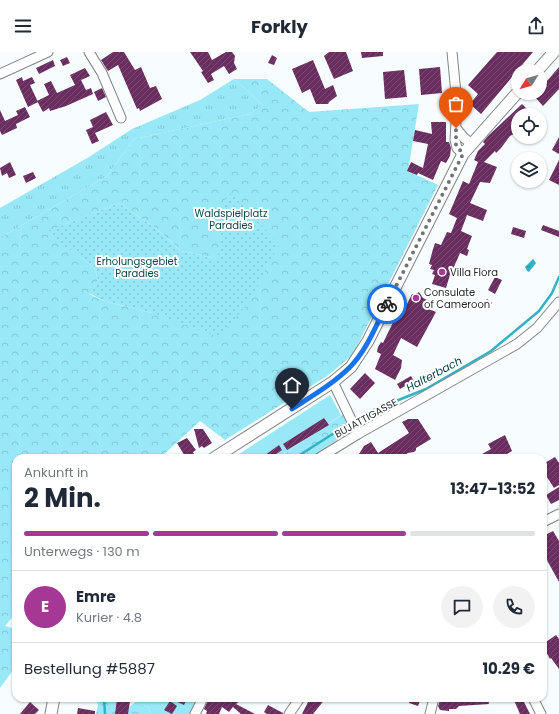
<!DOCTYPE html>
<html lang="de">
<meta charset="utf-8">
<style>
:root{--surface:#fff;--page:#f2f2f3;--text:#1f2937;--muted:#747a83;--line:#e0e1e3;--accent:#a53795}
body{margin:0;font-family:Poppins,sans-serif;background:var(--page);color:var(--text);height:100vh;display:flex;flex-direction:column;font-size:15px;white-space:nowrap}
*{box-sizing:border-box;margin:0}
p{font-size:13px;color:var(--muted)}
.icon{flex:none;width:22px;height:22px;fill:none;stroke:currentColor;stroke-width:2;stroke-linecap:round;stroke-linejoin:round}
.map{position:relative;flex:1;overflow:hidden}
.details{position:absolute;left:12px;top:402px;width:535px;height:248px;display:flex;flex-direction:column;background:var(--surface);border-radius:12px;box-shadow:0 1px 3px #0004}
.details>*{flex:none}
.needle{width:26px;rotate:233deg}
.buttons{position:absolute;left:511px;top:12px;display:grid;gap:8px}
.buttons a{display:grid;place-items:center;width:36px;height:36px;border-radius:50%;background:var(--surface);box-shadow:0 1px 3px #0004;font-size:20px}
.pin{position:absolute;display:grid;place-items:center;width:34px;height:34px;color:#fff;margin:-41px -17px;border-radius:50% 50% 50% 0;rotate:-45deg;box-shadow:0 0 4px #0007}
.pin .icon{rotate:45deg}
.courier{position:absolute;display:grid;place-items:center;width:40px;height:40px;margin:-20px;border:3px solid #1a73e8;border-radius:50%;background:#fff;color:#222;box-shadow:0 1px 5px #0007}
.summary em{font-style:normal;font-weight:700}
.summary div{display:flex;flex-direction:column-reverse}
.summary{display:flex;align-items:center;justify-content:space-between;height:68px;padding:0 12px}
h1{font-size:26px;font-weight:700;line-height:30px}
.bar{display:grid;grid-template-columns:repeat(4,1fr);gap:6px 4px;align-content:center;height:48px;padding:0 12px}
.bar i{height:5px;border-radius:3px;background:var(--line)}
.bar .active{background:var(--accent)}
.bar p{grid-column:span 4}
.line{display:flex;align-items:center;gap:10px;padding:0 12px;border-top:1px solid var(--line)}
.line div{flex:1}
.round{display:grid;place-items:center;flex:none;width:42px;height:42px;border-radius:21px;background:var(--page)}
header{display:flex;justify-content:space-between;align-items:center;height:52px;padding:0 12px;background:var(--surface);font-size:18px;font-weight:700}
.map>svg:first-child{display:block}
.grass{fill:url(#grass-tufts)}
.forest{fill:url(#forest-crowns);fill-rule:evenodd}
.park{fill:url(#park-dots)}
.garden{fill:#99e8f7}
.water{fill:url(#water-ripples)}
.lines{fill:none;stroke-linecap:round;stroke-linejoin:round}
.stream{stroke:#32b2c7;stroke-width:2.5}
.building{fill:url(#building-hatch)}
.minor-casing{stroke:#808586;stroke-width:11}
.major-casing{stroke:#808586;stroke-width:13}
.minor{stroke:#fff;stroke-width:9}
.major{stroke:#fff;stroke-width:11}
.done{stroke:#707474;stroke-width:4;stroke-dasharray:0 7.2}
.route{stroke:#1a73e8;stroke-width:5}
.poi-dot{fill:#a53795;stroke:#fff;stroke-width:1.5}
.labels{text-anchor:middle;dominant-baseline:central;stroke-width:4;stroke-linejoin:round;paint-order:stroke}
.park-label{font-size:10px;fill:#0f464f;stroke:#fff}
.poi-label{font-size:10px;fill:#282a2a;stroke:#fff;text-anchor:start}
.street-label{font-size:10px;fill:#282a2a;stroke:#fff}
.water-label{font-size:11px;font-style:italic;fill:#074049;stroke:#fff}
</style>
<header><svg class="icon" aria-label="menu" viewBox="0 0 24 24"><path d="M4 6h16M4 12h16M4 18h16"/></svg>Forkly<svg class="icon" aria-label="share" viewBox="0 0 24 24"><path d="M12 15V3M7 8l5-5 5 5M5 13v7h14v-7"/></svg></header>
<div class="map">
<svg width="559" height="662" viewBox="0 0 559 662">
<defs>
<pattern id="grass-tufts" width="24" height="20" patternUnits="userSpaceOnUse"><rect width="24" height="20" fill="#99e8f7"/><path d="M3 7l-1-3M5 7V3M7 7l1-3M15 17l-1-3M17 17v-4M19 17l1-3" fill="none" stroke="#84c7d4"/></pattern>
<pattern id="forest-crowns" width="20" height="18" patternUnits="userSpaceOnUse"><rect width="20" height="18" fill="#99e8f7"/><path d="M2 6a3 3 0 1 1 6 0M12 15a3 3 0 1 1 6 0" fill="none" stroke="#84c7d4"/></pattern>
<pattern id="park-dots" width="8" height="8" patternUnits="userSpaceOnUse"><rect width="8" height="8" fill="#99e8f7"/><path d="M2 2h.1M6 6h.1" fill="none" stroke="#84c7d4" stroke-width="1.8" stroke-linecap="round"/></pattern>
<pattern id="water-ripples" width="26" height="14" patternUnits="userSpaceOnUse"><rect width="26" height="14" fill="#32b2c7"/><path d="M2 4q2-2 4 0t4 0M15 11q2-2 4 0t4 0" fill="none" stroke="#2a91a2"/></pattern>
<pattern id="building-hatch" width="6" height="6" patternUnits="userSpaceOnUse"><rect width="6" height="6" fill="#6a2d60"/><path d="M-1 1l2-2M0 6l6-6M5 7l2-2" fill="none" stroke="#7b4a73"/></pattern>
</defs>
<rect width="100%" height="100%" fill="#f7fdfe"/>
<path class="grass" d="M234 27 263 53 250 62 134 87 107 124 0 186V156L89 105 132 77 200 48Z"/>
<g class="forest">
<path d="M234 27H267L309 60 419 52 408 119 438 133 437 135 356 296 350 305 327 324 225 388 200 369 160 406H16V561L5 574 16 577V614L0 636V186L107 124 134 87 250 62 263 53ZM119 151 157 177 181 199 217 207 152 261 104 249 89 242 98 228 94 215 46 180Z"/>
<path d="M343 362 351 379 309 406H278Z"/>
<path d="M96 646H119L118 662H96L98 653Z"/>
<path d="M136 650 150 656 149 662H125L126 657Z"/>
</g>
<path class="park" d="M231 141 279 192 250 249 219 285 152 261 104 249 89 241 98 228 94 215 45 180 119 151 157 177 181 199 217 207 222 186 205 170Z"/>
<g class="garden">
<path d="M330 343 341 363 278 406H233Z"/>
<path d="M138 646H198L191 662H149L150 656 136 650Z"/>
</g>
<path class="water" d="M533 207 536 211 529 220 527 219 525 215Z"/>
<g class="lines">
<g class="stream">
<path d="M354 369 371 359 426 337 491 299 539 259 552 241 559 225"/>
<path d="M295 406 350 371"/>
<path d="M104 646 105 662"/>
</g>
</g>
<g class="building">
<path d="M113 0H124L135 18 141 15 150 36 156 34 162 47 140 59 139 56 137 57 118 13 108 19 101 8Z"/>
<path d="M190 0H208L212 8 226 0H232L235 4 234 11 237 17 229 22 224 14 211 22 214 28 208 31 201 20 203 19Z"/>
<path d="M329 0H346L353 19 334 27 324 4Z"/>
<path d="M361 0H383V4L362 6Z"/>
<path d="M497 0H533L481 62 470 52 478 42 468 33Z"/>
<path d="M272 3 277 6 274 13 268 11Z"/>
<path d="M67 5 70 11 63 14 60 8Z"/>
<path d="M53 8 55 14 39 22 36 16Z"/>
<path d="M313 8 325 37 333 33 337 44 329 50 328 52H316L310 37 302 41 292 17Z"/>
<path d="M440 15 442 41 421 43 419 17Z"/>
<path d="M559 15V37L543 54 534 44 537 41H540V37Z"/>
<path d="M85 16 90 24 81 28 86 38 91 36 93 42 66 54 50 59 49 56 43 60 37 49 49 43 44 32 51 29 57 41 75 33 70 23Z"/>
<path d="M404 18 407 45 385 47 383 20Z"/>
<path d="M22 25 23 29 32 25 35 31 30 33 38 50 28 55 16 28Z"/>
<path d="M102 36 106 45 98 49 94 40Z"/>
<path d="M522 52 533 63H518V86L514 82 510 84 501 96 496 101 495 99 484 110 497 115 490 131 480 130 470 151 487 158 483 169 467 163 461 179 472 184 467 197 469 198 467 204 460 201 453 217 452 216 446 236 432 232 435 223 432 222 434 218 430 217 432 213 429 212 433 197 435 191 441 193 447 180 451 181 457 166 449 162 463 129 469 132 478 110 474 108 478 99 485 92 483 90 488 84Z"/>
<path d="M25 55 30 65 16 72 17 76 2 83 0 79V58L5 69 18 63 16 59Z"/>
<path d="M106 60 113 73 95 81 99 89 92 92 86 78 93 75 90 68Z"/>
<path d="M431 70H446V90H449L451 96 450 104 446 111 441 109 433 128 418 121 417 123 407 119 411 110 423 116 428 92 413 89 415 78 432 82Z"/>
<path d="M559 85V102L552 98Z"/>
<path d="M559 108V133L549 128Z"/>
<path d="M10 110 16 123 9 126 7 121 2 124 0 116Z"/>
<path d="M33 120 36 126 26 131 23 124Z"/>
<path d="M543 173 559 179V185L541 178Z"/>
<path d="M513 175 526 179 524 186 511 182Z"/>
<path d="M495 225 502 228 495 242 488 238Z"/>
<path d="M419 240 423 246 431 250 429 257 436 260 417 295 401 286 393 303 402 308 401 316 395 328 375 317 381 302 377 300 378 295 381 290 383 291 401 254 405 256 412 242 414 243Z"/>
<path d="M487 247 492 251 488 256 483 252Z"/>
<path d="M365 321 375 331 360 347 350 337Z"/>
<path d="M411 324 414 329 400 337 397 332Z"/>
<path d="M324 366 329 373 287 398 283 392Z"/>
<path d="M408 367H418L431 387 416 396V398L414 400 408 401 400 406H362L359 402 364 394 371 390 378 401 409 381 402 370Z"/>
<path d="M194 377H203L212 391 204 396 202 394 199 396Z"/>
<path d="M505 383 512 399 500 406H475L491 397 488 392Z"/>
<path d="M187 386 196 398 193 400 194 402 188 406H186L177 391Z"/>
<path d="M279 393 282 398 271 406H261Z"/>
<path d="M555 405 559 411V433L554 436 545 422 543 412Z"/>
<path d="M559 435V448L551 452 546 443Z"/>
<path d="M553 479 559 489V530L543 501V484Z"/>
<path d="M556 583 559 587V617L551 606 550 607 543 594V592Z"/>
<path d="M169 646H187L184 653Z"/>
<path d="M209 646H244L236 652 255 662H241L233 655 229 660 222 655 219 662H206L207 659 204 657Z"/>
<path d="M310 646H326L313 662H302Z"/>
<path d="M411 646H421L418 654 409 651Z"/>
<path d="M441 646H488L489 652 459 654 456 657H449V659L440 658 438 654Z"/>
<path d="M513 646H522L530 662H520Z"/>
<path d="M117 647 130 649 128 662H115Z"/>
<path d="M170 649 177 654 172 662 164 658Z"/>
<path d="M30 650 39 658 35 662H20Z"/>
<path d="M268 653 283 661V662H267L264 660Z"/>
<path d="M78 656 95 659V662H77Z"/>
</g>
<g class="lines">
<defs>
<g id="minor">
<path d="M89 0 102 21 121 66"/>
<path d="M452 0 457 52 455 88 457 96 463 102"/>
<path d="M0 22 48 0"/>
<path d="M456 76 464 86 471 91"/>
<path d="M333 330 358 382"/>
<path d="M319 406 358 382 517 292 537 276 559 250"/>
<path d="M543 470 559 462"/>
<path d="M533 646 541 662"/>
<path d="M195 662 203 646"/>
<path d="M289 662 300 646"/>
<path d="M430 662 434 646"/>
</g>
<g id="major">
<path d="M537 19 554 0"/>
<path d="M214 406 333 330 351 315 368 289 463 102 518 40"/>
<path d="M51 662 54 646"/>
</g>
</defs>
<use href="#minor" class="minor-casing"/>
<use href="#major" class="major-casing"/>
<use href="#minor" class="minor"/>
<use href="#major" class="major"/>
</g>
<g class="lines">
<path class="done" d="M387 252 463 102 456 93V76"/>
<path class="route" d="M292 357C312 344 333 332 350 315 367 298 376 273 387 252"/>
</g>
<g class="poi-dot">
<circle cx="442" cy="220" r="4"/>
<circle cx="416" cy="246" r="4"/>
</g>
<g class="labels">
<g class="park-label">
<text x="231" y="161">Waldspielplatz<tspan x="231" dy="12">Paradies</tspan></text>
<text x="137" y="209">Erholungsgebiet<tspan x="137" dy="12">Paradies</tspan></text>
</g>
<g class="poi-label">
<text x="450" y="220">Villa Flora</text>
<text x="424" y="240">Consulate<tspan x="424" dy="12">of Cameroon</tspan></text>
</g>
<g class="street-label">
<text transform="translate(366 366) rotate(-29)">BUJATTIGASSE</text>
</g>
<g class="water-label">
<text transform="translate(434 322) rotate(-28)">Halterbach</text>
</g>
</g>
</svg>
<div class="buttons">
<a><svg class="needle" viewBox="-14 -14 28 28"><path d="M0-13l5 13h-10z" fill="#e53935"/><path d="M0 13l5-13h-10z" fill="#747a83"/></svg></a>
<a><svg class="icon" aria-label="locate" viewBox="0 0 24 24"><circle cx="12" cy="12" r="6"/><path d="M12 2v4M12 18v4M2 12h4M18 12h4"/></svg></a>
<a><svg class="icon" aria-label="layers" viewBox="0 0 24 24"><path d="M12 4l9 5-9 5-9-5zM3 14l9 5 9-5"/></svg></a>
</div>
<div class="pin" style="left:456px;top:76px;background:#ea580c"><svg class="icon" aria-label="bag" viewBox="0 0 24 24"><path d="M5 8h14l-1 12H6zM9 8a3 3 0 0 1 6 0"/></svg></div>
<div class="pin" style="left:292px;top:357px;background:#1f2937"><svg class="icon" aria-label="home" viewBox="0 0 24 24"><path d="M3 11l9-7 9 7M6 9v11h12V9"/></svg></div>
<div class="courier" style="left:387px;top:252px"><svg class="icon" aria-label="bike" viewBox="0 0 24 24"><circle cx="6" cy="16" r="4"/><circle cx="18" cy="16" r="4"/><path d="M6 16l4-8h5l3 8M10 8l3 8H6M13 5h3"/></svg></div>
<section class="details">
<div class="summary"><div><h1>2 Min.</h1><p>Ankunft in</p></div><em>13:47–13:52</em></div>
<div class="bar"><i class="active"></i><i class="active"></i><i class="active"></i><i></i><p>Unterwegs · 130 m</p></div>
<div class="line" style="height:72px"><b class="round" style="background:var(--accent);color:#fff">E</b><div><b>Emre</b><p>Kurier · 4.8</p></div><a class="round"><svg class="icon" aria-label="chat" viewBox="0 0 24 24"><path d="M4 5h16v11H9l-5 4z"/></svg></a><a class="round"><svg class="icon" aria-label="phone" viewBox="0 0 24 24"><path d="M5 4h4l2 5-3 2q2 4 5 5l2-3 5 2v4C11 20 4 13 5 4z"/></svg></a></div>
<div class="line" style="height:52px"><div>Bestellung #5887</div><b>10.29 €</b></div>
</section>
</div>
